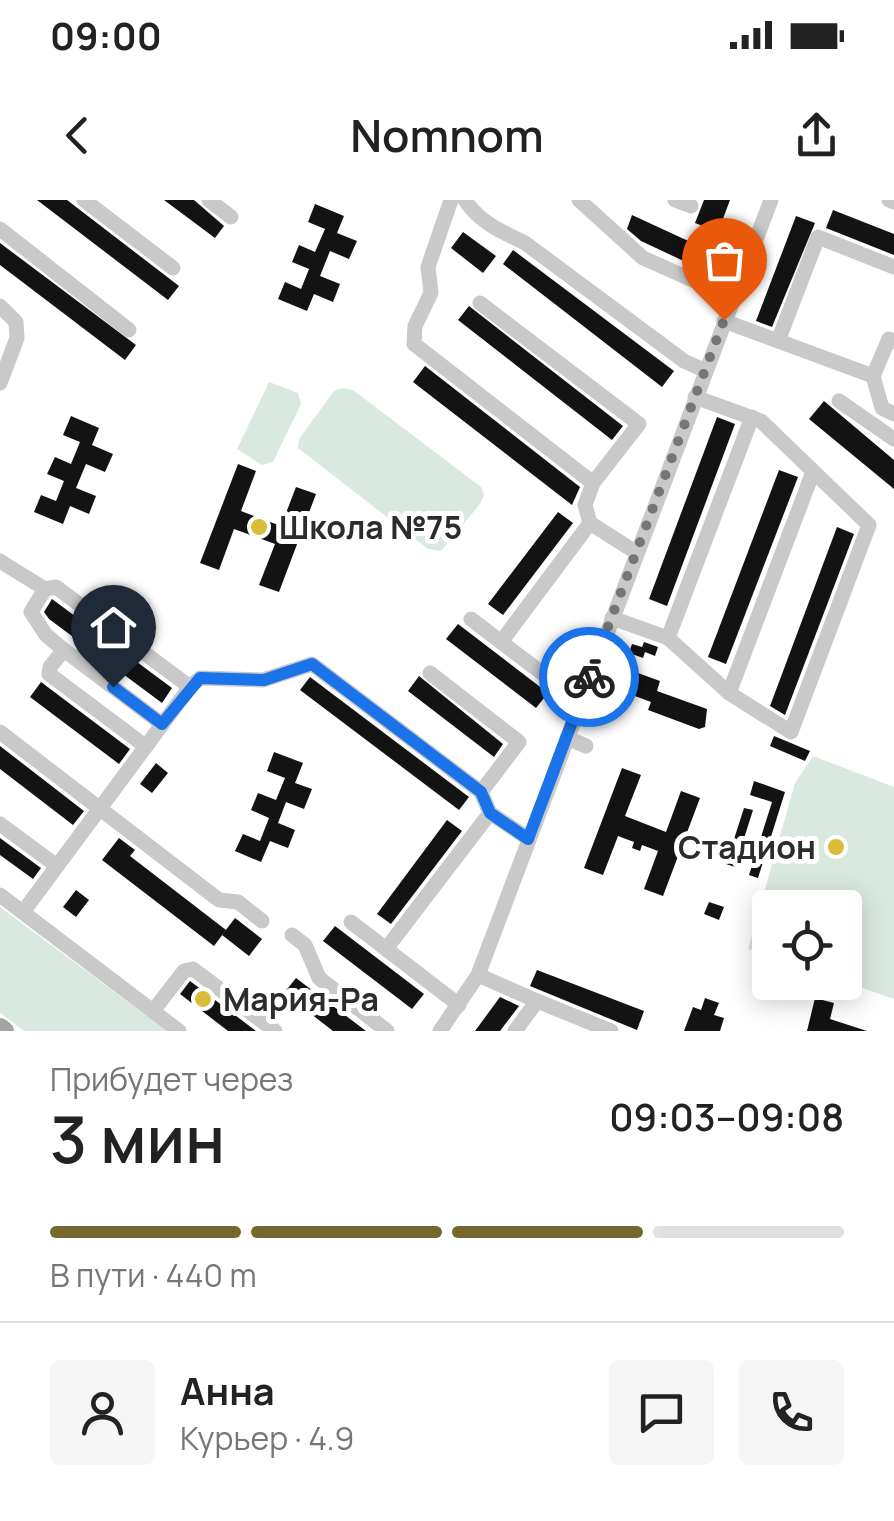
<!DOCTYPE html>
<html lang="ru">
<meta charset="utf-8">
<style>
:root{--surface:#fff;--page:#f6f6f6;--text:#222;--muted:#767676;--line:#e0e0e0;--accent:#74682c}
body{margin:0;font-family:Manrope,sans-serif;background:var(--page);color:var(--text);height:100vh;display:flex;flex-direction:column;font-size:38px;white-space:nowrap}
*{box-sizing:border-box;margin:0}
p{font-size:32px;color:var(--muted)}
.icon{flex:none;width:55px;height:55px;fill:none;stroke:currentColor;stroke-width:2;stroke-linecap:round;stroke-linejoin:round}
.map{position:relative;height:831px;overflow:hidden}
.side{display:flex;flex-direction:column;background:var(--surface);flex:1}
.side>*{flex:none}
.fabs{position:absolute;left:752px;top:690px;display:grid;gap:20px}
.fabs a{display:grid;place-items:center;width:110px;height:110px;border-radius:10px;background:var(--surface);box-shadow:0 5px 25px #0003;font-size:50px}
.pin{position:absolute;display:grid;place-items:center;width:85px;height:85px;color:#fff;margin:-102px -42px;border-radius:50% 50% 50% 0;rotate:-45deg;box-shadow:0 0 10px #0007}
.pin .icon{rotate:45deg}
.courier{position:absolute;display:grid;place-items:center;width:100px;height:100px;margin:-50px;border:8px solid #1a73e8;border-radius:50%;background:#fff;color:#222;box-shadow:0 2px 12px #0007}
.headline em{font-style:normal;font-weight:600}
.headline div{display:flex;flex-direction:column-reverse}
.headline{display:flex;align-items:center;justify-content:space-between;height:170px;padding:0 50px}
h1{font-size:65px;font-weight:600;line-height:75px}
.bar{display:grid;grid-template-columns:repeat(4,1fr);gap:15px 10px;align-content:center;height:120px;padding:0 50px}
.bar i{height:12px;border-radius:8px;background:var(--line)}
.bar .on{background:var(--accent)}
.bar p{grid-column:span 4}
.line{display:flex;align-items:center;gap:25px;padding:0 50px;border-top:2px solid var(--line)}
.line div{flex:1}
.round{display:grid;place-items:center;flex:none;width:105px;height:105px;border-radius:10px;background:var(--page)}
.status{display:flex;justify-content:space-between;align-items:center;height:70px;padding:0 50px;background:var(--surface);direction:ltr}
.status svg{height:28px;fill:currentColor}
header{display:flex;justify-content:space-between;align-items:center;height:130px;padding:0 50px;background:var(--surface);font-size:45px;font-weight:600}
.map>svg:first-child{display:block}
.green{fill:#dae9e0}
.building{fill:#131313}
.lines{fill:none;stroke-linecap:round;stroke-linejoin:round}
.minor{stroke:#c9c9c9;stroke-width:15}
.major{stroke:#a4a4a4;stroke-width:20}
.done{stroke:#767676;stroke-width:10;stroke-dasharray:0 18}
.route{stroke:#1a73e8;stroke-width:12}
.poi-dot{fill:#d9bd38;stroke:#fff;stroke-width:4}
.labels{text-anchor:middle;dominant-baseline:central;stroke-width:10;stroke-linejoin:round;paint-order:stroke}
.poi-label{font-size:32px;font-weight:bold;fill:#2c2c2c;stroke:#fff;text-anchor:start}
</style>
<div class="status"><b>09:00</b><svg viewBox="0 0 49 12"><path d="M0 12V9h3v3zM5 12V6h3v6zM10 12V3h3v9zM15 12V0h3v12zM26 1h20v11H26zM47 4h2v5h-2z"/></svg></div>
<header><svg class="icon" aria-label="back" viewBox="0 0 24 24"><path d="M15 5l-7 7 7 7"/></svg>Nomnom<svg class="icon" aria-label="share" viewBox="0 0 24 24"><path d="M12 15V3M7 8l5-5 5 5M5 13v7h14v-7"/></svg></header>
<div class="map">
<svg width="894" height="831" viewBox="0 0 894 831">
<rect width="100%" height="100%" fill="#fff"/>
<g class="green">
<path d="M269 182 298 193 301 204 273 262 262 265 237 249Z"/>
<path d="M343 188 353 190 481 287 484 295 480 304 441 351 428 349 298 248 299 239 334 191Z"/>
<path d="M813 556 894 587V799L845 782V708H770V756L748 749 795 583Z"/>
<path d="M0 707 167 831H24L0 813Z"/>
</g>
<g class="building">
<path d="M37 0H67L179 86 168 100Z"/>
<path d="M164 0H194L224 26 215 38Z"/>
<path d="M704 0H730L718 32 695 23Z"/>
<path d="M315 4 344 16 337 33 357 41 349 59 330 51 320 76 340 84 333 102 314 94 307 111 278 99 285 82 301 89 309 69 292 62 299 45 315 52 325 29 308 22Z"/>
<path d="M833 10 894 34V55L826 28Z"/>
<path d="M632 15 697 45 690 64 641 41 627 29Z"/>
<path d="M796 16 815 23 772 127 756 121Z"/>
<path d="M463 32 496 56 483 73 451 48Z"/>
<path d="M0 43 136 145 125 160 0 65Z"/>
<path d="M513 50 674 171 662 187 503 64Z"/>
<path d="M469 106 623 226 612 240 458 120Z"/>
<path d="M425 166 580 287 572 305 413 182Z"/>
<path d="M824 201 894 260V289L809 219Z"/>
<path d="M71 216 99 228 92 245 113 254 105 272 86 264 76 288 96 296 89 314 70 306 63 324 34 312 41 295 56 301 64 281 47 274 55 257 71 264 80 242 63 235Z"/>
<path d="M717 217 735 224 667 406 649 399Z"/>
<path d="M238 264 256 271 241 311 281 326 296 287 316 294 279 392 259 385 275 344 234 329 219 370 200 363Z"/>
<path d="M779 270 798 277 726 464 708 457Z"/>
<path d="M558 312 573 323 503 415 488 404Z"/>
<path d="M837 327 854 334 785 515 770 506Z"/>
<path d="M52 399 172 488 162 503 49 419 44 412Z"/>
<path d="M458 424 548 493 536 508 446 439Z"/>
<path d="M644 442 658 447 655 456 645 452 643 458 629 453 632 444 642 447Z"/>
<path d="M624 468 660 481 657 491 707 509 705 527 699 529 648 510 651 502 616 489Z"/>
<path d="M419 476 503 544 494 557 408 491Z"/>
<path d="M310 477 469 597 459 610 300 490Z"/>
<path d="M41 482 130 549 119 564 30 497Z"/>
<path d="M774 536 810 551 805 561 770 546Z"/>
<path d="M0 546 84 611 73 625 0 569Z"/>
<path d="M274 552 303 563 295 583 312 589 304 609 286 602 278 623 295 630 288 648 270 641 261 662 235 651 243 634 260 641 269 618 251 610 258 593 276 600 285 578 267 571Z"/>
<path d="M156 563 168 573 152 593 140 584Z"/>
<path d="M622 568 641 575 625 616 666 632 681 591 700 598 663 696 644 689 658 651 642 645 640 651 632 648 634 642 618 636 603 675 584 668Z"/>
<path d="M754 581 785 592 758 678 749 675 772 602 750 595Z"/>
<path d="M744 608 753 610 735 667 726 664Z"/>
<path d="M447 620 462 631 391 724 377 714Z"/>
<path d="M0 638 41 668 33 679 0 655Z"/>
<path d="M119 638 135 650 130 656 226 730 214 746 102 660Z"/>
<path d="M76 690 89 700 76 717 63 707Z"/>
<path d="M709 702 724 707 719 720 704 714Z"/>
<path d="M235 718 262 739 249 756 222 735Z"/>
<path d="M335 726 424 794 412 809 323 741Z"/>
<path d="M537 770 644 811 637 830 530 786Z"/>
<path d="M296 778 366 831H333L284 793Z"/>
<path d="M190 781 256 831H228L180 794Z"/>
<path d="M500 797 519 806 500 831H475Z"/>
<path d="M705 798 719 803 714 815 724 818 720 831H684L693 807 701 810Z"/>
<path d="M815 798 834 803 830 819 867 831H807Z"/>
</g>
<g class="lines">
<g class="minor">
<path d="M84 0 173 68"/>
<path d="M209 0 231 17"/>
<path d="M451 0 428 67 431 93 415 126 414 144 593 283 639 224 480 103"/>
<path d="M465 0C479 22 502 32 525 43L684 161 706 171"/>
<path d="M579 0 643 58 733 98"/>
<path d="M675 0 691 6"/>
<path d="M889 0 894 2"/>
<path d="M0 29 129 130"/>
<path d="M0 106 16 122 17 138 0 183"/>
<path d="M724 121 873 176 889 139 894 141"/>
<path d="M778 141 818 37 894 67"/>
<path d="M873 176 882 208 894 214"/>
<path d="M839 201 894 239"/>
<path d="M590 323 637 353"/>
<path d="M0 361 45 389 56 387 190 487 23 712"/>
<path d="M45 389 31 412 46 435 64 450 162 524"/>
<path d="M612 418 668 438 729 493 791 532 869 325 761 221 695 197"/>
<path d="M471 419 501 442 590 323 585 305 593 283"/>
<path d="M668 438 752 217"/>
<path d="M501 442 563 489 582 497"/>
<path d="M64 450 50 467 49 474 145 546"/>
<path d="M430 473 519 542 481 592"/>
<path d="M190 487 200 478 263 480 312 464 481 592 490 613"/>
<path d="M729 493 813 272"/>
<path d="M0 532 219 700 238 702 262 721"/>
<path d="M567 538 586 546"/>
<path d="M0 624 57 666"/>
<path d="M0 695 179 831"/>
<path d="M351 722 459 805"/>
<path d="M292 735 305 745 319 778 387 831"/>
<path d="M386 749 490 613 529 639"/>
<path d="M478 775 537 801 515 831"/>
<path d="M537 801 611 831"/>
<path d="M153 811 184 771 193 769 275 831"/>
<path d="M440 831 478 775 771 0"/>
</g>
<path class="major" d="M0 828 4 831"/>
</g>
<g class="lines">
<path class="done" d="M589 477 724 120"/>
<path class="route" d="M113 487 162 524 200 478 264 480 312 464 481 592 490 613 528 639 589 477"/>
</g>
<g class="poi-dot">
<circle cx="259" cy="327" r="10"/>
<circle cx="836" cy="647" r="10"/>
<circle cx="203" cy="799" r="10"/>
</g>
<g class="labels">
<g class="poi-label">
<text x="279" y="327">Школа №75</text>
<text x="816" y="647" text-anchor="end">Стадион</text>
<text x="223" y="799">Мария-Ра</text>
</g>
</g>
</svg>
<div class="fabs">
<a><svg class="icon" aria-label="locate" viewBox="0 0 24 24"><circle cx="12" cy="12" r="6"/><path d="M12 2v4M12 18v4M2 12h4M18 12h4"/></svg></a>
</div>
<div class="pin" style="left:724px;top:120px;background:#ea580c"><svg class="icon" aria-label="bag" viewBox="0 0 24 24"><path d="M5 8h14l-1 12H6zM9 8a3 3 0 0 1 6 0"/></svg></div>
<div class="pin" style="left:113px;top:487px;background:#1f2937"><svg class="icon" aria-label="home" viewBox="0 0 24 24"><path d="M3 11l9-7 9 7M6 9v11h12V9"/></svg></div>
<div class="courier" style="left:589px;top:477px"><svg class="icon" aria-label="bike" viewBox="0 0 24 24"><circle cx="6" cy="16" r="4"/><circle cx="18" cy="16" r="4"/><path d="M6 16l4-8h5l3 8M10 8l3 8H6M13 5h3"/></svg></div>
</div>
<section class="side">
<div class="headline"><div><h1>3 мин</h1><p>Прибудет через</p></div><em>09:03–09:08</em></div>
<div class="bar"><i class="on"></i><i class="on"></i><i class="on"></i><i></i><p>В пути · 440 m</p></div>
<div class="line" style="height:180px"><a class="round"><svg class="icon" aria-label="person" viewBox="0 0 24 24"><circle cx="12" cy="8" r="4"/><path d="M4 21q1-7 8-7t8 7"/></svg></a><div><b>Анна</b><p>Курьер · 4.9</p></div><a class="round"><svg class="icon" aria-label="chat" viewBox="0 0 24 24"><path d="M4 5h16v11H9l-5 4z"/></svg></a><a class="round"><svg class="icon" aria-label="phone" viewBox="0 0 24 24"><path d="M5 4h4l2 5-3 2q2 4 5 5l2-3 5 2v4C11 20 4 13 5 4z"/></svg></a></div>
</section>
